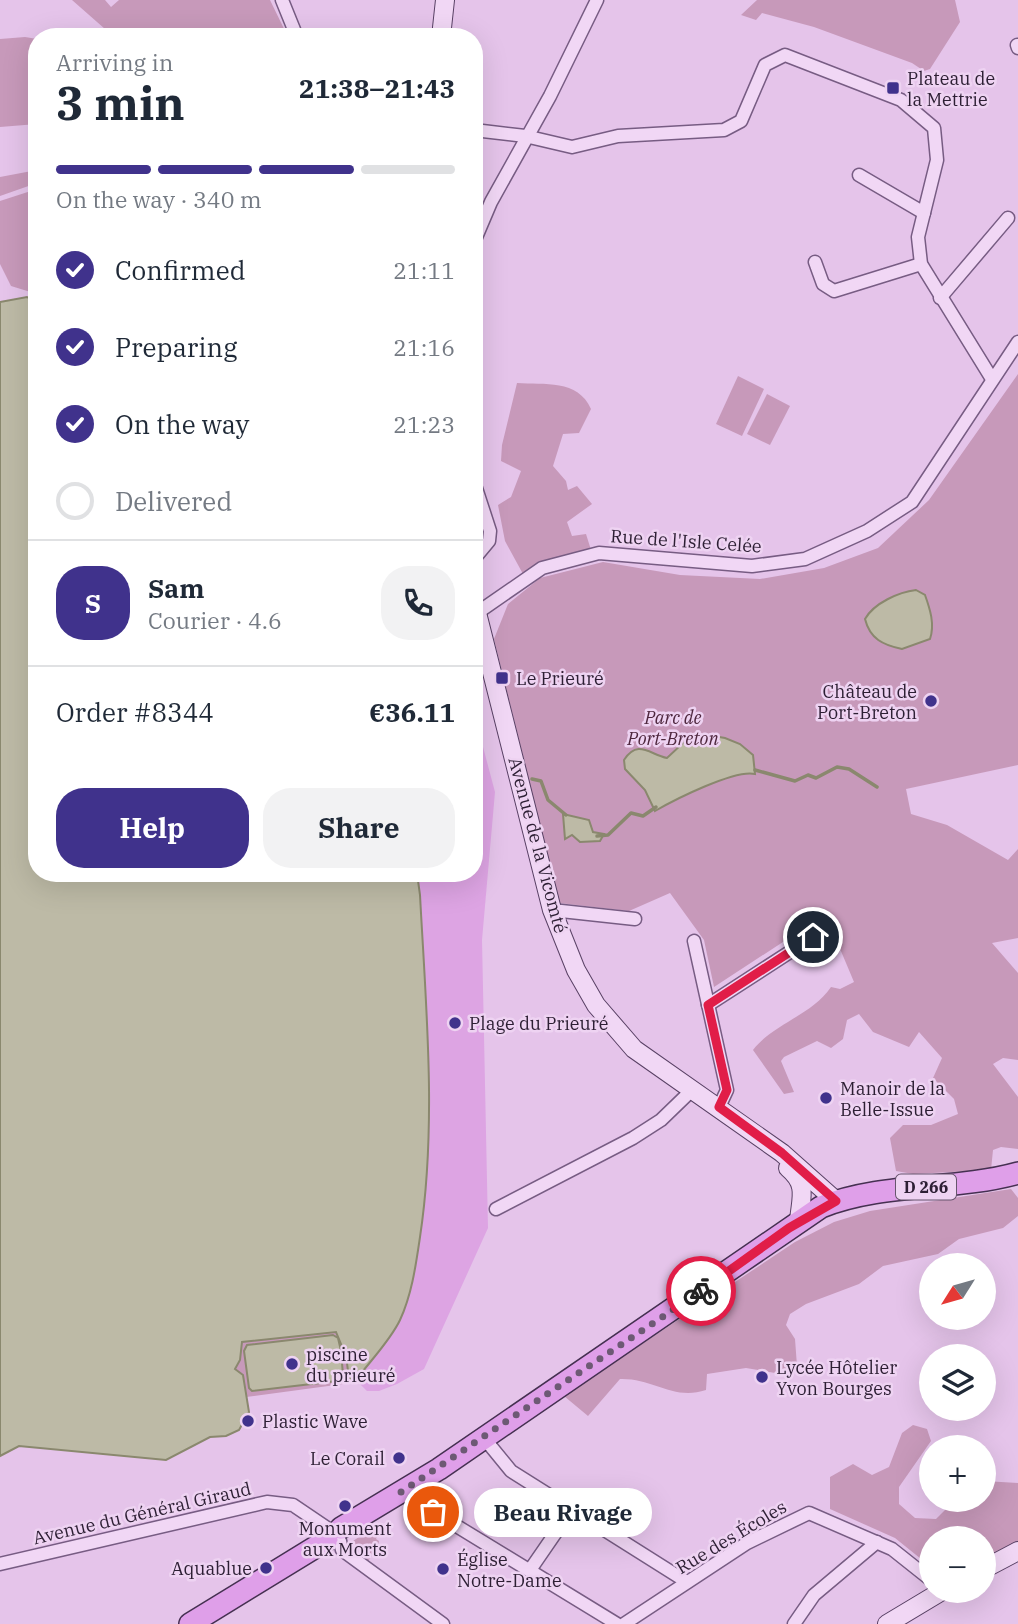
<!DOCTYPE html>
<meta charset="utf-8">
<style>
:root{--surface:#fff;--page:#f2f2f3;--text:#1f2937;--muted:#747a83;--line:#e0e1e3;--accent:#40328c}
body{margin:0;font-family:"IBM Plex Serif",serif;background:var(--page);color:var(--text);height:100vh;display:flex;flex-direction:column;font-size:26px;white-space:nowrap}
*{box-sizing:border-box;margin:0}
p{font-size:23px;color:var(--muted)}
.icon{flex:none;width:38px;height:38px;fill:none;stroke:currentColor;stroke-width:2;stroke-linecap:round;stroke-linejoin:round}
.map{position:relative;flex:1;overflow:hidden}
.drawer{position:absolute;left:28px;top:28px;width:455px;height:854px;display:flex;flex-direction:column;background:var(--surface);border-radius:28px;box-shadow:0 7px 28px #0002}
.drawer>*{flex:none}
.needle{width:46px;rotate:233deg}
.tools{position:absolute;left:919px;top:1253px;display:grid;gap:14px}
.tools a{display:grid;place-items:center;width:77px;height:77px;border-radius:50%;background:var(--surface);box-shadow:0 7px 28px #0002;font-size:35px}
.pin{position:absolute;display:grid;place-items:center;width:60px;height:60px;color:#fff;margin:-30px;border:4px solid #fff;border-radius:50%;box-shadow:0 2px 7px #0007}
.courier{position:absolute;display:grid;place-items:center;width:70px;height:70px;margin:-35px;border:5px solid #e11d48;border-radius:50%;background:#fff;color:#222;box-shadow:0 2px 9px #0007}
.bubble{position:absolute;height:49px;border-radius:24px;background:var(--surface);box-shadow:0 7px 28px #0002;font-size:23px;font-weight:700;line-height:49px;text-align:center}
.headline em{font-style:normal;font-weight:700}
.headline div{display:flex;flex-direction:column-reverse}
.headline{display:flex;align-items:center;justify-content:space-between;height:119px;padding:0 28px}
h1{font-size:46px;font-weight:700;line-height:52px}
.bar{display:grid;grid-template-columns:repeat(4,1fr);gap:10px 7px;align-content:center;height:84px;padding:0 28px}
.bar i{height:9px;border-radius:5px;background:var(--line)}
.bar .on{background:var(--accent)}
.bar p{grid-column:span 4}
.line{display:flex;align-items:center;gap:18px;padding:0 28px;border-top:2px solid var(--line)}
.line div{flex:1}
.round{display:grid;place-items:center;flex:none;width:74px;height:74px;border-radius:28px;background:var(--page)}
ol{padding:0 28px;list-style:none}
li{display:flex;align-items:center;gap:21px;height:77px}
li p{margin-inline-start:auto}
li .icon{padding:7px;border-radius:50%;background:var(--accent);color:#fff;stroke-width:4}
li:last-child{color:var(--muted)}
li i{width:38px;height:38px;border:4px solid var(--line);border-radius:50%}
.primary-button{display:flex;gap:14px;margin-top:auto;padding:14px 28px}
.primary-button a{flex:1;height:80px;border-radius:28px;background:var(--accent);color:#fff;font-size:28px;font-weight:700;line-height:80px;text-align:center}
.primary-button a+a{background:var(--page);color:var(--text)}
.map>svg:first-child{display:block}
.green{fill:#c799ba}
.sand{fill:#dda4e3}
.water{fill:#bdbaa6;stroke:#8a886e;stroke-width:2}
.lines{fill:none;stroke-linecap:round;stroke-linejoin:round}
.stream{stroke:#8a886e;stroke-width:3.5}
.street-casing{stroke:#775c83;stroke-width:15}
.secondary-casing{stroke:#584064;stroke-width:20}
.primary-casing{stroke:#453051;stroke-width:24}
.street{stroke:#f1d7f5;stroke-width:12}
.secondary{stroke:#f1d7f5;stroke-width:18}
.primary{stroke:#df9fe9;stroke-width:21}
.done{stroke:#6d5974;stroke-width:7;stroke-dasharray:0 12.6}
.route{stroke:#e11d48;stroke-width:9}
.poi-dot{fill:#40328c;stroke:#eed3f2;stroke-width:2.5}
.labels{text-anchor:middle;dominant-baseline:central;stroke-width:5;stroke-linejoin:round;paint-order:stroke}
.shield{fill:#eed3f2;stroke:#67556d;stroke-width:2}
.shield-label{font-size:16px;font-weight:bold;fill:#2d1f34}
.poi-label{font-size:18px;fill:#2d1f34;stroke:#eed3f2;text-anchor:start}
.street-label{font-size:18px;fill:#2d1f34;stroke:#eed3f2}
.park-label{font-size:18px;font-style:italic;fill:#4e273e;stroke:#eed3f2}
</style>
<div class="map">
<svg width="1018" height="1624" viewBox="0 0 1018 1624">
<rect width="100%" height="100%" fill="#e5c4ea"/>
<g class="green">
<path d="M72 0H105L111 7 119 0H270L288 37H108L105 29Z"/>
<path d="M757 0H955L960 22 930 69 924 71 912 63 814 27 762 13 756 20 741 15Z"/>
<path d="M25 37 37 39V124L0 127V39Z"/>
<path d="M37 170V183L0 196V177Z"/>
<path d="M37 189V294L11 286 0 264V201Z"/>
<path d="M1018 374V765L906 789 911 814 947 825 1008 860 1018 849V938L992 943 1018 973V1060L1003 1058 993 1064 1018 1097V1149L1001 1147 993 1150 991 1170 913 1174 896 1171 890 1138 903 1125H931L958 1114 954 1099 933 1078 942 1058 919 1032 909 1047 873 1032 859 1014 847 1020 843 1039 831 1048 817 1041 784 1057 781 1061 794 1092 784 1094 753 1050C774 1023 811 1016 831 987L840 989 854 982 838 944 821 934 815 921 714 987 704 940 670 893 629 911 559 903 494 639 508 604 540 578 603 562 680 575 760 579 824 568 878 548 929 500Z"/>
<path d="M738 376 764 389 742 436 716 424Z"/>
<path d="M517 383C544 385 578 379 591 409L579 433 563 434 553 466 566 481 568 490 577 486 592 504 567 522 572 536 586 534 591 550 523 574 505 541 498 505 511 497 521 471 501 461 502 445Z"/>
<path d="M767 394 790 406 770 445 747 434Z"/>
<path d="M1011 1189 1018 1198V1216L1003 1228 959 1239 938 1254 883 1266 859 1284 806 1304 790 1314 786 1325 795 1339 797 1366 781 1374 746 1368 707 1374 706 1390C673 1401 654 1378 620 1379L588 1416 564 1396 795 1242 834 1222 870 1211Z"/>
<path d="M332 1331 339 1334 343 1349 350 1354 347 1363 349 1379 343 1384 246 1397 243 1375 235 1369 240 1360 242 1342Z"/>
<path d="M913 1425 927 1429 931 1441 899 1487V1504L915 1518 936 1519 955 1500H984V1481L1018 1483V1544L984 1561V1538H931V1567L895 1538 830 1509V1477L853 1464 872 1475 889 1467 902 1433Z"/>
<path d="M371 1529 379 1533 376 1539 379 1541 377 1550 368 1561 352 1549 353 1541Z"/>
</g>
<path class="sand" d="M474 713 495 792 482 940 488 1228 424 1369 397 1384 379 1391H367L356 1380 374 1356 367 1320 131 873H474Z"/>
<g class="water">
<path d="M27 297 37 303V873H417L420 895C426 1008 437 1124 420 1237 416 1264 412 1294 400 1320 390 1341 370 1361 356 1380L349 1379 347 1363 350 1354 343 1349 336 1332 242 1342 240 1360 235 1369 243 1375 249 1412 239 1430 226 1436 210 1437 166 1460 19 1446 0 1456V302Z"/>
<path d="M916 590 925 595C930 609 935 624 930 639L902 649C883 645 870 639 865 619 874 603 899 592 916 590Z"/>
<path d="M702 734 725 738 740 744 753 755 755 774C735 769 674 800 655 811L645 790 625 769 624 760C638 739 649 754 667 758L683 743Z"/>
<path d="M563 814 589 820 593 832 604 834 600 841 580 842 572 835 565 839Z"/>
<path d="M333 1335 338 1338 341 1351 347 1355 342 1363 343 1375 337 1381 252 1391 249 1388 244 1351 247 1345Z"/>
</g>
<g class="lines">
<g class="stream">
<path d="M755 770 795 781 808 775 816 778 837 767 849 769 877 787"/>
<path d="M532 779 541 781 548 800 566 815"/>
<path d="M597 836 608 835 631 813 643 816 656 807"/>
</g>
<defs>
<g id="street">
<path d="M282 0 297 37"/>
<path d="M1017 45 1018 48"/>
<path d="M474 130 525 136 572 147 618 136 724 130 741 121 765 65 785 55 901 100 934 128 937 160 918 237 921 264 992 379"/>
<path d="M859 175 924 213"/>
<path d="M474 242 491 202 550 96 597 0"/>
<path d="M815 262 823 284 834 291 921 264"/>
<path d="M940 298 1008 218"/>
<path d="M474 482 490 531 489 541 474 559"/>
<path d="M477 613 542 568 599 553 752 566 805 559 867 531 912 502 1018 342"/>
<path d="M552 910 635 919"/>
<path d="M694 941 727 1090 719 1107"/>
<path d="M708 1005 813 937"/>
<path d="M496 1209 633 1138 661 1120 692 1090"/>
<path d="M484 1438 511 1471 687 1582"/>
<path d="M401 1492 617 1624"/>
<path d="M340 1541 342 1550 443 1624"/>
<path d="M0 1564 267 1502 293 1505 327 1528"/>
<path d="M530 1570 572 1509"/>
<path d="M624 1624 747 1543 809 1513 892 1549 931 1580"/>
<path d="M794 1624 814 1595 877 1542"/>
</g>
<g id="secondary">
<path d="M441 37 445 0"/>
<path d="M474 612 477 613 552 910 576 970 596 1005 634 1049 782 1153 836 1201"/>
<path d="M788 1168C808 1185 801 1197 799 1221"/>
<path d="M984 1569 1018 1551"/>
<path d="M887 1624 942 1591"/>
</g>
<g id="primary">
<path d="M341 1528 439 1469 821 1207C884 1182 953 1191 1018 1173"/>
<path d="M190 1624 327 1540"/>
</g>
</defs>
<use href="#street" class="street-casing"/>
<use href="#secondary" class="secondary-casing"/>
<use href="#primary" class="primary-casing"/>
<use href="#street" class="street"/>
<use href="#secondary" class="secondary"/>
<use href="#primary" class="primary"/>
</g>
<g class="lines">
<path class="done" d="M433 1512 401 1492 701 1291"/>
<path class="route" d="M701 1291 789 1228 836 1201 782 1153 719 1107 727 1090 708 1005 813 937"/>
</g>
<g class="poi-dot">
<rect x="886" y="81" width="14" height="14" rx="3.5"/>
<rect x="495" y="671" width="14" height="14" rx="3.5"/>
<circle cx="931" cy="701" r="7"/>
<circle cx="455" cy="1023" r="7"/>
<circle cx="826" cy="1098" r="7"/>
<circle cx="292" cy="1364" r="7"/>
<circle cx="762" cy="1377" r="7"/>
<circle cx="248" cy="1421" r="7"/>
<circle cx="399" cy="1458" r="7"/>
<circle cx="345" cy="1506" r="7"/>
<circle cx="266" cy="1568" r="7"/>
<circle cx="443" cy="1569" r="7"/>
</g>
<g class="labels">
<rect class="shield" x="896" y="1174.5" width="60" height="25" rx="5"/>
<g class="shield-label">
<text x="926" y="1187">D 266</text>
</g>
<g class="poi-label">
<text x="907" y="78">Plateau de<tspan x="907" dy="21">la Mettrie</tspan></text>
<text x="516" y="678">Le Prieuré</text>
<text x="917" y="691" text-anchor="end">Château de<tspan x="917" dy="21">Port-Breton</tspan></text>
<text x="469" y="1023">Plage du Prieuré</text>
<text x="840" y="1088">Manoir de la<tspan x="840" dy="21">Belle-Issue</tspan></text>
<text x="306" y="1354">piscine<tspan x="306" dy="21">du prieuré</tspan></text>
<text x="776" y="1367">Lycée Hôtelier<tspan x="776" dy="21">Yvon Bourges</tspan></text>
<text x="262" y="1421">Plastic Wave</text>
<text x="385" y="1458" text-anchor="end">Le Corail</text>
<text x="345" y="1528" text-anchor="middle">Monument<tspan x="345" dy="21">aux Morts</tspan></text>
<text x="457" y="1559">Église<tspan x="457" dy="21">Notre-Dame</tspan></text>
<text x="252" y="1568" text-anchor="end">Aquablue</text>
</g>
<g class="street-label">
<text transform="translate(686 541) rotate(4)">Rue de l'Isle Celée</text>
<text transform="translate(538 845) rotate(75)">Avenue de la Vicomté</text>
<text transform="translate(142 1513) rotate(-13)">Avenue du Général Giraud</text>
<text transform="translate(731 1537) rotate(-31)">Rue des Écoles</text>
</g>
<g class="park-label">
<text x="673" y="717">Parc de<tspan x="673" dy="21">Port-Breton</tspan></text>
</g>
</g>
</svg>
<div class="tools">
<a><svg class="needle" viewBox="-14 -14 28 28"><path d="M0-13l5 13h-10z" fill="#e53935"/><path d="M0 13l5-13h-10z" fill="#747a83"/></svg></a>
<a><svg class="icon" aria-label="layers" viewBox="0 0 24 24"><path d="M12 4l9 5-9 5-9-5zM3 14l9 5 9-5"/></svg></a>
<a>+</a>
<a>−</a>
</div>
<div class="pin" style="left:433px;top:1512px;background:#ea580c"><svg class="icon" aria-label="bag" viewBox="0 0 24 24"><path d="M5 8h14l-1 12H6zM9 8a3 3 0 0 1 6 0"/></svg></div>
<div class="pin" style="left:813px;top:937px;background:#1f2937"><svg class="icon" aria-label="home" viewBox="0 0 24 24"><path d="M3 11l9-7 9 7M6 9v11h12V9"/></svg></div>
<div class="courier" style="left:701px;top:1291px"><svg class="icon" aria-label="bike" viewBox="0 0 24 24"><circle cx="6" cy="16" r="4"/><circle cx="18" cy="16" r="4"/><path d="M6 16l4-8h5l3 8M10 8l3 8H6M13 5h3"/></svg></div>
<div class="bubble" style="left:474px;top:1488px;width:178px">Beau Rivage</div>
<section class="drawer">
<div class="headline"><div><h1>3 min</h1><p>Arriving in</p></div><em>21:38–21:43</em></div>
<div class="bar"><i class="on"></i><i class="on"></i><i class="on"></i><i></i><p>On the way · 340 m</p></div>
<ol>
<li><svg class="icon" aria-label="check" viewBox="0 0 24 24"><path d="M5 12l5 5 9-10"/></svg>Confirmed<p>21:11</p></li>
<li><svg class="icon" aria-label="check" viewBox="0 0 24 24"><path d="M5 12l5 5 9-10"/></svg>Preparing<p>21:16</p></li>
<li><svg class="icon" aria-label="check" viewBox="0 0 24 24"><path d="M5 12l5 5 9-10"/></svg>On the way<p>21:23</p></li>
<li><i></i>Delivered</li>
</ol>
<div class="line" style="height:126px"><b class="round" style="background:var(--accent);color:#fff">S</b><div><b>Sam</b><p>Courier · 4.6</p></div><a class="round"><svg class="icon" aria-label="phone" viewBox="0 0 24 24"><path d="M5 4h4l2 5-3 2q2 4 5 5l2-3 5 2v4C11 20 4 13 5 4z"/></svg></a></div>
<div class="line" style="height:91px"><div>Order #8344</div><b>€36.11</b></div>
<div class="primary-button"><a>Help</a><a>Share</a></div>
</section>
</div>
